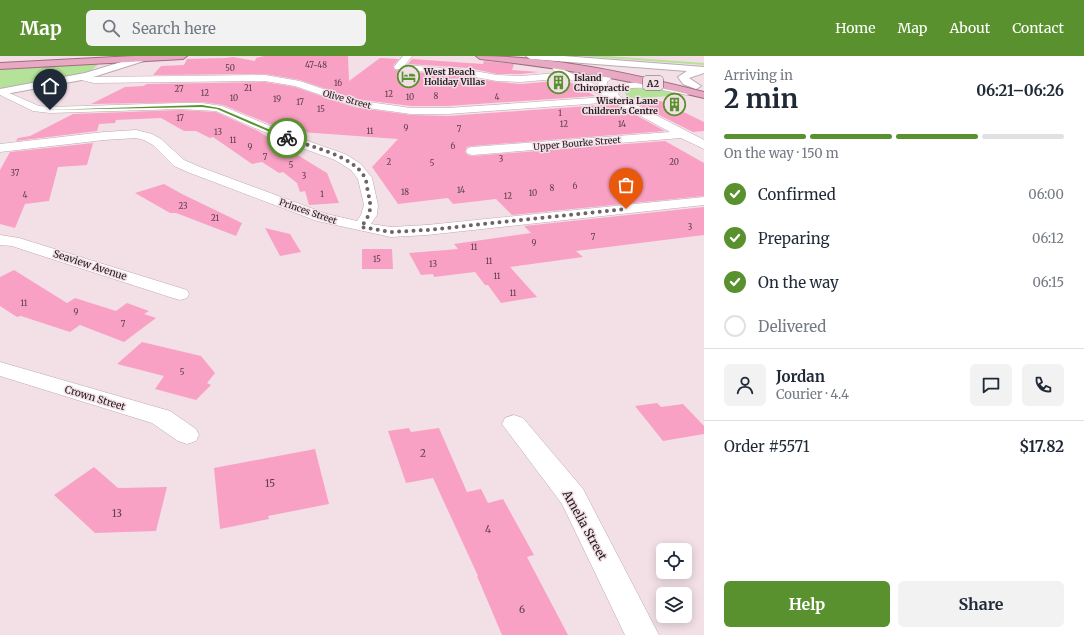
<!DOCTYPE html>
<meta charset="utf-8">
<style>
:root{--surface:#fff;--page:#f2f2f3;--text:#1f2937;--muted:#747a83;--line:#e0e1e3;--accent:#58912d}
body{margin:0;font-family:Merriweather,serif;background:var(--page);color:var(--text);height:100vh;display:flex;flex-direction:column;font-size:15px;white-space:nowrap}
*{box-sizing:border-box;margin:0}
p{font-size:13px;color:var(--muted)}
.icon{flex:none;width:22px;height:22px;fill:none;stroke:currentColor;stroke-width:2;stroke-linecap:round;stroke-linejoin:round}
.map{position:relative;flex:1;overflow:hidden}
.sheet{display:flex;flex-direction:column;background:var(--surface);width:380px}
.sheet>*{flex:none}
.buttons{position:absolute;left:656px;top:487px;display:grid;gap:8px}
.buttons a{display:grid;place-items:center;width:36px;height:36px;border-radius:6px;background:var(--surface);box-shadow:0 2px 10px #0003;font-size:20px}
.pin{position:absolute;display:grid;place-items:center;width:34px;height:34px;color:#fff;margin:-41px -17px;border-radius:50% 50% 50% 0;rotate:-45deg;box-shadow:0 0 4px #0007}
.pin .icon{rotate:45deg}
.courier{position:absolute;display:grid;place-items:center;width:40px;height:40px;margin:-20px;border:3px solid #58912d;border-radius:50%;background:#fff;color:#222;box-shadow:0 1px 5px #0007}
.headline em{font-style:normal;font-weight:700}
.headline div{display:flex;flex-direction:column-reverse}
.headline{display:flex;align-items:center;justify-content:space-between;height:68px;padding:0 20px}
h1{font-size:26px;font-weight:700;line-height:30px}
.bar{display:grid;grid-template-columns:repeat(4,1fr);gap:6px 4px;align-content:center;height:48px;padding:0 20px}
.bar i{height:5px;border-radius:3px;background:var(--line)}
.bar .current{background:var(--accent)}
.bar p{grid-column:span 4}
.line{display:flex;align-items:center;gap:10px;padding:0 20px;border-top:1px solid var(--line)}
.line div{flex:1}
.round{display:grid;place-items:center;flex:none;width:42px;height:42px;border-radius:6px;background:var(--page)}
ol{padding:0 20px;list-style:none}
li{display:flex;align-items:center;gap:12px;height:44px}
li p{margin-inline-start:auto}
li .icon{padding:4px;border-radius:50%;background:var(--accent);color:#fff;stroke-width:4}
li:last-child{color:var(--muted)}
li i{width:22px;height:22px;border:2px solid var(--line);border-radius:50%}
.cta{display:flex;gap:8px;margin-top:auto;padding:8px 20px}
.cta a{flex:1;height:46px;border-radius:6px;background:var(--accent);color:#fff;font-size:16px;font-weight:700;line-height:46px;text-align:center}
.cta a+a{background:var(--page);color:var(--text)}
header{display:flex;align-items:center;gap:24px;box-sizing:border-box;height:56px;padding:0 20px;background:var(--accent);color:#fff}
header strong{font-size:19px}
nav{display:flex;gap:22px;margin-inline-start:auto;font-size:14px}
.search{width:280px;height:36px;background:var(--page);display:flex;align-items:center;gap:10px;box-sizing:border-box;padding:0 14px;border-radius:6px;color:var(--muted);font-size:15px}
main{display:flex;flex:1;min-height:0}
.map>svg:first-child{display:block}
.green{fill:#b4e298}
.building{fill:#f9a1c4}
.lines{fill:none;stroke-linecap:round;stroke-linejoin:round}
.minor-casing{stroke:#bcaab0;stroke-width:1}
.tertiary-casing{stroke:#bcaab0;stroke-width:2}
.secondary-casing{stroke:#bcaab0;stroke-width:2}
.trunk-casing{stroke:#a06b80;stroke-width:2}
.minor{fill:#fff;fill-rule:evenodd}
.tertiary{fill:#fff;fill-rule:evenodd}
.secondary{fill:#fff;fill-rule:evenodd}
.trunk{fill:#e7aac2;fill-rule:evenodd}
.route{fill:#58912d}
.done{stroke:#6e6368;stroke-width:4;stroke-dasharray:0 7.2}
.labels{text-anchor:middle;dominant-baseline:central;stroke-width:3;stroke-linejoin:round;paint-order:stroke}
.number-label{font-size:8px;fill:#5c404b}
.far-poi-label{font-size:9px;font-weight:bold;fill:#272023;stroke:#f3e0e7;text-anchor:start}
.shield{fill:#f3e0e7;stroke:#645a5e;stroke-width:1}
.shield-label{font-size:9px;font-weight:bold;fill:#272023}
.far-street-label{font-size:9px;fill:#272023;stroke:#f3e0e7}
.street-label{font-size:10px;fill:#272023;stroke:#f3e0e7}
.near-number-label{font-size:10px;fill:#5c404b}
.near-street-label{font-size:12px;fill:#272023;stroke:#f3e0e7}
</style>
<header>
<strong>Map</strong>
<div class="search"><svg class="icon" aria-label="search" viewBox="0 0 24 24"><circle cx="10" cy="10" r="6"/><path d="M15 15l6 6"/></svg>Search here</div>
<nav><a>Home</a><a>Map</a><a>About</a><a>Contact</a></nav>
</header>
<main>
<div class="map">
<svg width="704" height="579" viewBox="0 0 704 579">
<rect width="100%" height="100%" fill="#f3e0e7"/>
<g class="green">
<path d="M582 0H606L704 7V9Z"/>
<path d="M89 7 98 9 90 15 80 18 0 35V12Z"/>
<path d="M633 32 660 34 684 39 628 43 624 35Z"/>
</g>
<g class="building">
<path d="M264 0H348L349 25 380 2 399 3 393 10 395 14 469 21 497 26 521 28 566 24 595 40 448 50H411L355 43 300 24 265 18 153 19 161 10 184 9 187 3 226 2 233 1 255 5 256 2Z"/>
<path d="M412 3 483 8 484 5 514 8 512 14 539 16 521 18H497L469 12 408 8Z"/>
<path d="M265 26 295 31 353 51 411 59 448 60 616 48 665 75 472 90 467 91 465 96 468 99 472 100 665 85 704 107V140L512 159 496 143 453 148 448 142 398 148 372 111 398 83 287 75 223 49 202 46 91 48 125 31 143 30 147 28Z"/>
<path d="M661 45 704 66V75L693 76 635 47Z"/>
<path d="M180 54 216 56 258 75 327 117 339 147 309 149 305 135 300 136 297 127 283 116 279 117 262 106 252 108 213 81 210 82 196 75H184L161 62 116 64 115 67 99 68 97 75 16 85 18 82 30 80 73 58Z"/>
<path d="M93 87 87 109 58 111 49 145 25 148 15 172 0 168V114L10 96Z"/>
<path d="M164 128 182 138 242 167 236 180 176 157H170L135 137Z"/>
<path d="M704 151V179L576 195 583 201 510 211 537 241 501 247 488 229H485L475 216 434 221 433 218 421 219 409 197 458 193 454 188 531 177 524 170Z"/>
<path d="M265 172 290 178 301 196 280 200Z"/>
<path d="M362 193H392L393 213H362Z"/>
<path d="M14 214 67 247 75 242 116 255 127 247 149 255 144 258 156 262 124 286 80 269 70 276 21 260 17 261 0 250V221Z"/>
<path d="M142 286 201 300 215 317 207 327 211 329 196 344 155 333 164 320 117 308Z"/>
<path d="M657 347 661 351 683 348 704 370V378L663 385 635 350Z"/>
<path d="M409 372 411 376 439 372 467 436 481 433 488 447 503 443 534 499 527 501 568 579H502L477 520H478L433 422 406 427 388 375Z"/>
<path d="M315 393 329 448 268 460 269 463 220 473 214 412Z"/>
<path d="M94 411 118 432 167 431 156 475 95 477 54 439Z"/>
</g>
<g class="lines">
<defs>
<g id="minor">
<path d="M403 0H412L405 9 469 14 497 19 521 20 557 17 552 13 556 10 598 30 599 23 611 15 616 18 607 26V28L611 32C635 21 665 28 690 34L691 36 690 38 686 39C671 36 628 25 618 38L621 41 704 84V93L681 82 472 99 468 98 466 95 468 92 472 91 670 76 615 46 448 58H411L353 50 295 30 265 25 94 27 77 23 75 21 80 18 94 21 265 19 300 25 355 44 411 52H448L605 41 567 22 521 26 497 25 469 20 395 13 394 11Z"/>
<path d="M0 33 39 50 50 51 180 47H202L222 50 302 83 345 98 361 108 372 122 378 149 377 159 371 168 391 171 427 169 704 141V149L427 179 391 181 317 165 190 117 174 110 153 89 144 84 136 82 104 84 0 96V88L104 76 136 74 152 78 161 83 184 104 200 111 327 158 357 165 361 159 364 149 358 123 351 114 335 104 294 89 216 55 180 53 50 57 33 55 0 39Z"/>
<path d="M0 179 19 182 187 234 189 238 187 242 180 244 173 242 27 195 12 190 0 189Z"/>
<path d="M0 306 170 355 196 373 199 379 196 385 187 388 178 385 152 367 0 320Z"/>
<path d="M514 359 523 362 583 433 659 579H625L562 448 502 368 505 362Z"/>
</g>
<path id="tertiary" d="M526 0H563L704 11V17L689 22 701 30 696 33 683 28 678 21 687 15 530 3Z"/>
<path id="secondary" d="M141 0H147L148 2 147 4 87 23 0 39V33L85 17Z"/>
<g id="trunk">
<path d="M134 0H187L183 3 0 13V7Z"/>
<path d="M476 0C552 0 630 17 704 36V42C630 24 556 11 480 3Z"/>
</g>
</defs>
<use href="#minor" class="minor-casing"/>
<use href="#tertiary" class="tertiary-casing"/>
<use href="#secondary" class="secondary-casing"/>
<use href="#trunk" class="trunk-casing"/>
<use href="#minor" class="minor"/>
<use href="#tertiary" class="tertiary"/>
<use href="#secondary" class="secondary"/>
<use href="#trunk" class="trunk"/>
</g>
<path class="route" d="M202 49 219 52 289 82 286 83 217 53 202 51 48 54Z"/>
<g class="lines">
<path class="done" d="M287 82C310 91 354 99 365 122 367 126 367 132 368 137 372 152 371 158 361 171L391 176 427 174 626 153"/>
</g>
<defs>
<symbol id="hotel-ring" viewBox="-11 -11 22 22"><circle r="9.5" fill="#f3e0e7" stroke="#58912d" stroke-width="1.5"/><path d="M-6-4.5h1.5V1H6V5H4.5V3h-9V5H-6ZM-4 0a1.8 1.8 0 1 1 3.6 0ZM.5 0V-2.5h3Q6-2.5 6 0Z" fill="#58912d"/></symbol>
<symbol id="building-ring" viewBox="-11 -11 22 22"><circle r="9.5" fill="#f3e0e7" stroke="#58912d" stroke-width="1.5"/><path d="M-4-6H4V6H1V3H-1V6H-4ZM-2.5-4.3h1.7v1.8h-1.7ZM.8-4.3h1.7v1.8H.8ZM-2.5-1h1.7V.8h-1.7ZM.8-1h1.7V.8H.8Z" fill="#58912d"/></symbol>
</defs>
<g fill-rule="evenodd">
<use href="#hotel-ring" x="396" y="8" width="25" height="25"/>
<use href="#building-ring" x="546" y="14" width="25" height="25"/>
<use href="#building-ring" x="662" y="36" width="25" height="25"/>
</g>
<g class="labels">
<g class="number-label">
<text x="316" y="9">47-48</text>
<text x="230" y="12">50</text>
<text x="338" y="27">16</text>
<text x="248" y="32">21</text>
<text x="179" y="33">27</text>
<text x="205" y="37">12</text>
<text x="389" y="38">12</text>
<text x="436" y="40">8</text>
<text x="410" y="41">10</text>
<text x="497" y="41">4</text>
<text x="234" y="42">10</text>
<text x="277" y="43">19</text>
<text x="300" y="46">17</text>
<text x="321" y="53">15</text>
<text x="560" y="57">1</text>
<text x="180" y="62">17</text>
<text x="564" y="68">12</text>
<text x="622" y="68">14</text>
<text x="406" y="72">9</text>
<text x="459" y="73">7</text>
<text x="370" y="75">11</text>
<text x="218" y="76">13</text>
<text x="233" y="84">11</text>
<text x="453" y="90">6</text>
<text x="250" y="91">9</text>
<text x="265" y="101">7</text>
<text x="501" y="103">3</text>
<text x="389" y="106">2</text>
<text x="674" y="106">20</text>
<text x="432" y="107">5</text>
<text x="291" y="109">5</text>
<text x="15" y="117">37</text>
<text x="304" y="120">3</text>
<text x="575" y="130">6</text>
<text x="552" y="132">8</text>
<text x="461" y="134">14</text>
<text x="405" y="136">18</text>
<text x="533" y="137">10</text>
<text x="322" y="138">1</text>
<text x="25" y="139">4</text>
<text x="508" y="140">12</text>
<text x="183" y="150">23</text>
<text x="215" y="162">21</text>
<text x="690" y="171">3</text>
<text x="593" y="181">7</text>
<text x="534" y="187">9</text>
<text x="474" y="191">11</text>
<text x="377" y="203">15</text>
<text x="489" y="205">11</text>
<text x="433" y="208">13</text>
<text x="497" y="220">11</text>
<text x="513" y="237">11</text>
<text x="24" y="247">11</text>
<text x="76" y="256">9</text>
<text x="123" y="268">7</text>
<text x="182" y="316">5</text>
</g>
<g class="far-poi-label">
<text x="424" y="15">West Beach<tspan x="424" dy="10">Holiday Villas</tspan></text>
<text x="574" y="21">Island<tspan x="574" dy="10">Chiropractic</tspan></text>
<text x="658" y="44" text-anchor="end">Wisteria Lane<tspan x="658" dy="10">Children's Centre</tspan></text>
</g>
<rect class="shield" x="643" y="20" width="20" height="14" rx="3"/>
<g class="shield-label">
<text x="653" y="27">A2</text>
</g>
<g class="far-street-label">
<text transform="translate(347 43) rotate(15)">Olive Street</text>
<text transform="translate(577 87) rotate(-5)">Upper Bourke Street</text>
<text transform="translate(308 155) rotate(19)">Princes Street</text>
</g>
<g class="street-label">
<text transform="translate(90 209) rotate(18)">Seaview Avenue</text>
<text transform="translate(95 342) rotate(17)">Crown Street</text>
</g>
<g class="near-number-label">
<text x="423" y="397">2</text>
<text x="270" y="427">15</text>
<text x="117" y="457">13</text>
<text x="488" y="473">4</text>
<text x="522" y="553">6</text>
</g>
<g class="near-street-label">
<text transform="translate(585 469) rotate(61)">Amelia Street</text>
</g>
</g>
</svg>
<div class="buttons">
<a><svg class="icon" aria-label="locate" viewBox="0 0 24 24"><circle cx="12" cy="12" r="6"/><path d="M12 2v4M12 18v4M2 12h4M18 12h4"/></svg></a>
<a><svg class="icon" aria-label="layers" viewBox="0 0 24 24"><path d="M12 4l9 5-9 5-9-5zM3 14l9 5 9-5"/></svg></a>
</div>
<div class="pin" style="left:626px;top:153px;background:#ea580c"><svg class="icon" aria-label="bag" viewBox="0 0 24 24"><path d="M5 8h14l-1 12H6zM9 8a3 3 0 0 1 6 0"/></svg></div>
<div class="pin" style="left:50px;top:54px;background:#1f2937"><svg class="icon" aria-label="home" viewBox="0 0 24 24"><path d="M3 11l9-7 9 7M6 9v11h12V9"/></svg></div>
<div class="courier" style="left:287px;top:82px"><svg class="icon" aria-label="bike" viewBox="0 0 24 24"><circle cx="6" cy="16" r="4"/><circle cx="18" cy="16" r="4"/><path d="M6 16l4-8h5l3 8M10 8l3 8H6M13 5h3"/></svg></div>
</div>
<section class="sheet">
<div class="headline"><div><h1>2 min</h1><p>Arriving in</p></div><em>06:21–06:26</em></div>
<div class="bar"><i class="current"></i><i class="current"></i><i class="current"></i><i></i><p>On the way · 150 m</p></div>
<ol>
<li><svg class="icon" aria-label="check" viewBox="0 0 24 24"><path d="M5 12l5 5 9-10"/></svg>Confirmed<p>06:00</p></li>
<li><svg class="icon" aria-label="check" viewBox="0 0 24 24"><path d="M5 12l5 5 9-10"/></svg>Preparing<p>06:12</p></li>
<li><svg class="icon" aria-label="check" viewBox="0 0 24 24"><path d="M5 12l5 5 9-10"/></svg>On the way<p>06:15</p></li>
<li><i></i>Delivered</li>
</ol>
<div class="line" style="height:72px"><a class="round"><svg class="icon" aria-label="person" viewBox="0 0 24 24"><circle cx="12" cy="8" r="4"/><path d="M4 21q1-7 8-7t8 7"/></svg></a><div><b>Jordan</b><p>Courier · 4.4</p></div><a class="round"><svg class="icon" aria-label="chat" viewBox="0 0 24 24"><path d="M4 5h16v11H9l-5 4z"/></svg></a><a class="round"><svg class="icon" aria-label="phone" viewBox="0 0 24 24"><path d="M5 4h4l2 5-3 2q2 4 5 5l2-3 5 2v4C11 20 4 13 5 4z"/></svg></a></div>
<div class="line" style="height:52px"><div>Order #5571</div><b>$17.82</b></div>
<div class="cta"><a>Help</a><a>Share</a></div>
</section>
</main>
